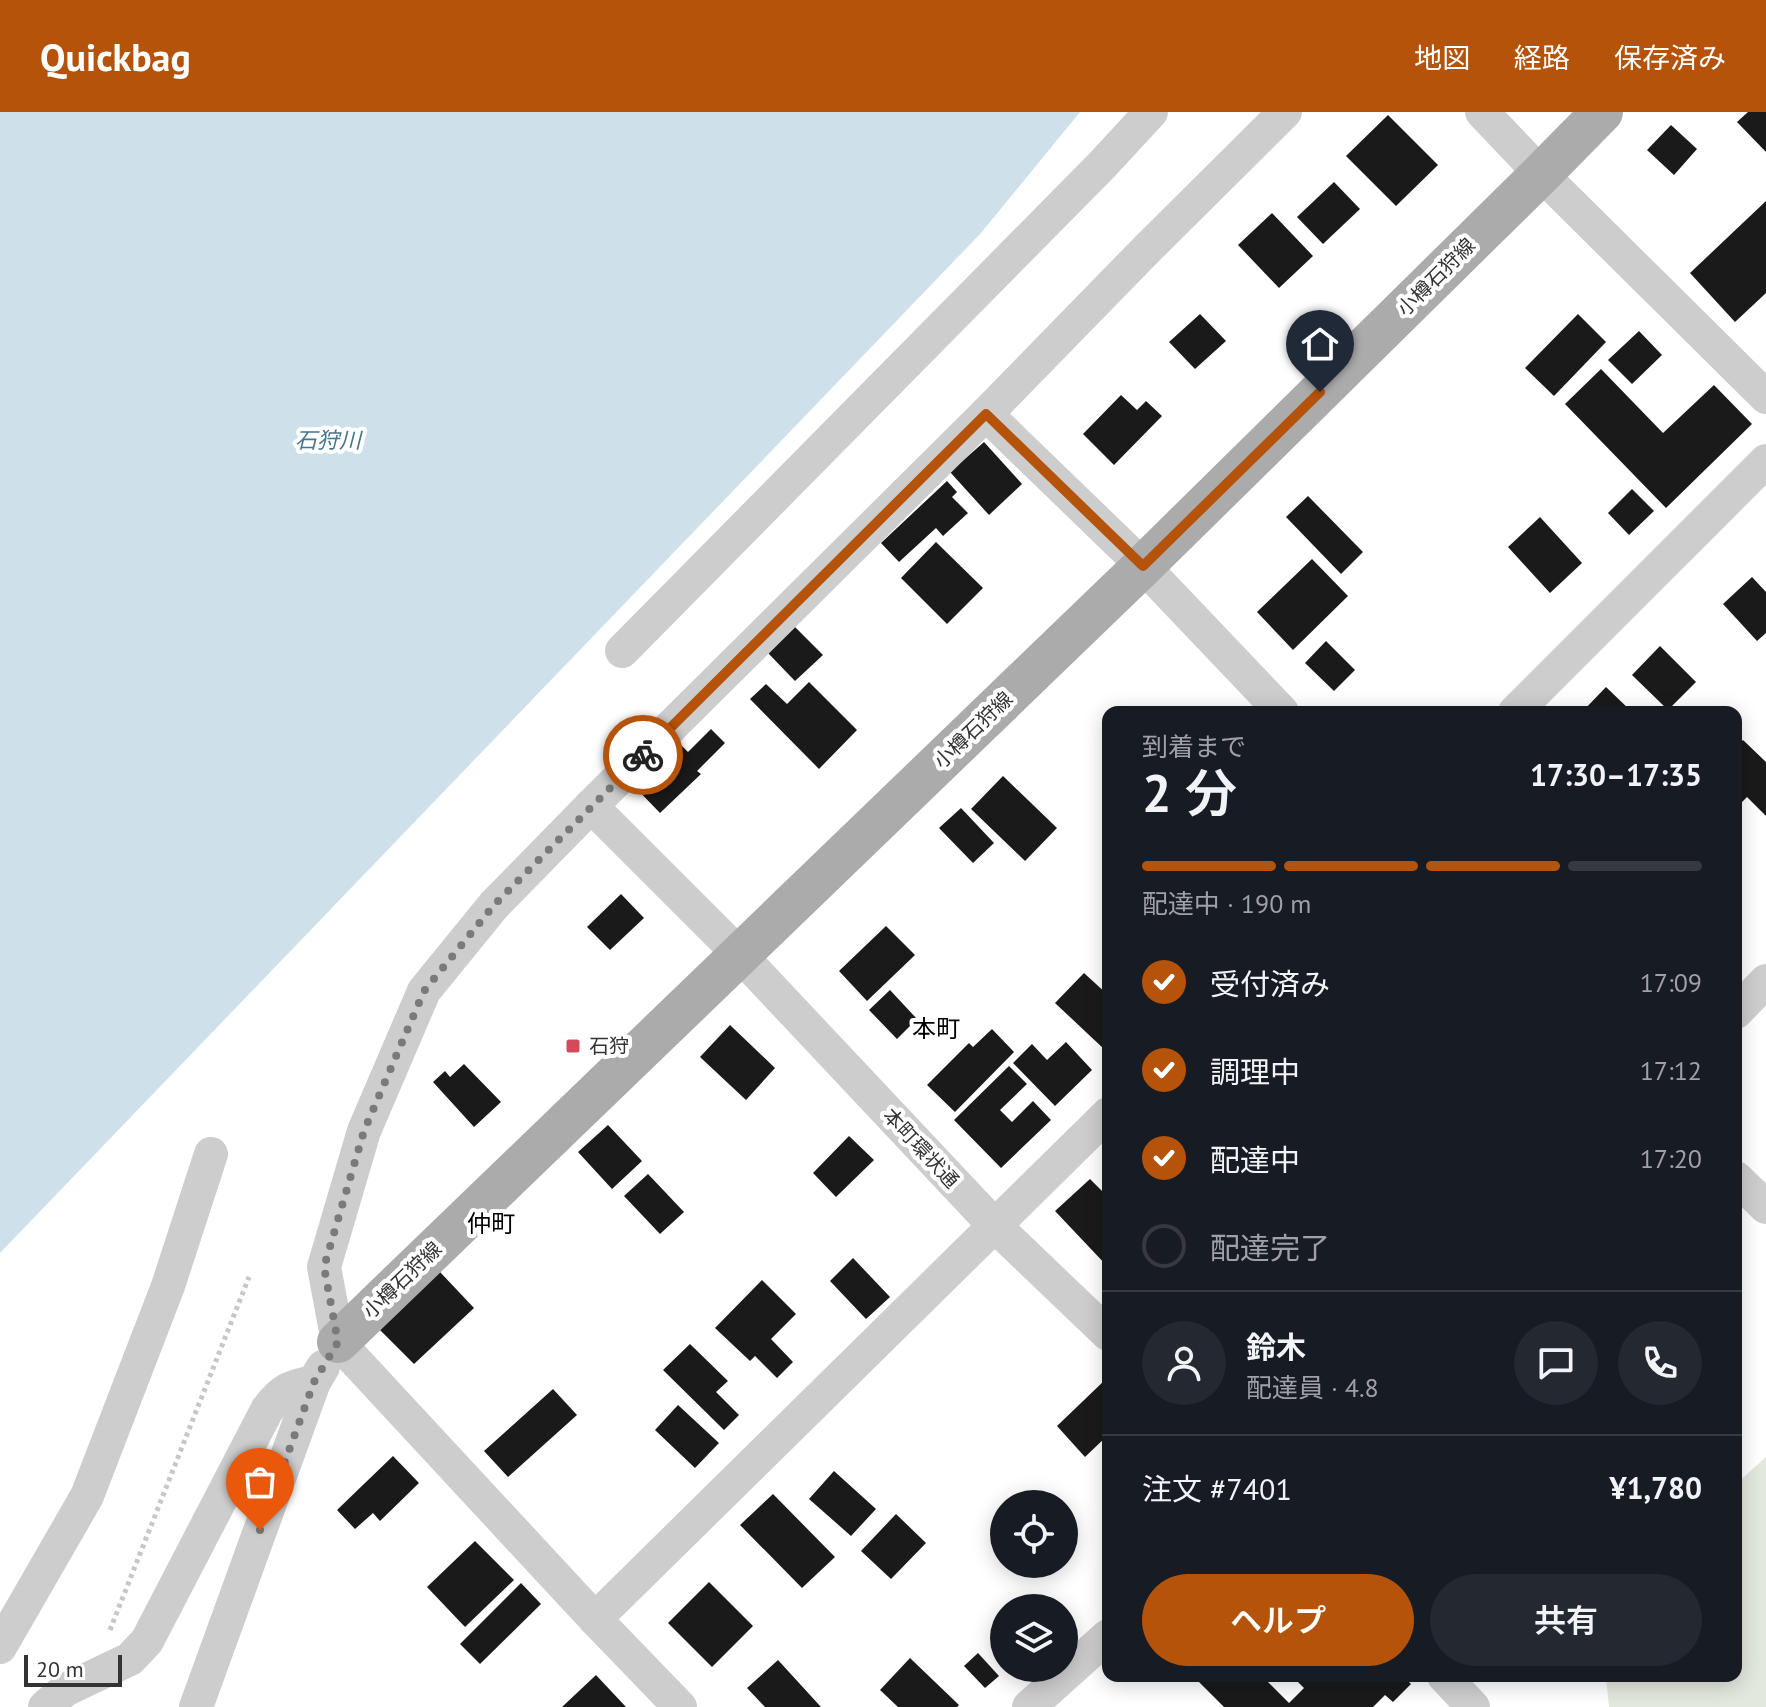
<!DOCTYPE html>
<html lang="ja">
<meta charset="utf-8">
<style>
:root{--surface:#171b24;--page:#242831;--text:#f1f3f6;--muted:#9ea1a6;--line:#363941;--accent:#b45309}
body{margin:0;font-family:"PT Sans","Noto Sans JP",sans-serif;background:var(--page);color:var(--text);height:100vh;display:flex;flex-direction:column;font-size:30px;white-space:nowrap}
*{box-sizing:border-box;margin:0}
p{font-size:26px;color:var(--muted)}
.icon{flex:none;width:44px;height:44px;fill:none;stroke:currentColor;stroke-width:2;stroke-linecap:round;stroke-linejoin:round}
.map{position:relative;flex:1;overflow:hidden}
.drawer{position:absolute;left:1102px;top:594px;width:640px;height:976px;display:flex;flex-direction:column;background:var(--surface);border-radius:16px;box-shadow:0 4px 20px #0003}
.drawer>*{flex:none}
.tools{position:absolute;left:990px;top:1378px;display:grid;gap:16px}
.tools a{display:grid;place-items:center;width:88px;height:88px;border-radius:50%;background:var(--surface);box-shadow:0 4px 20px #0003;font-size:40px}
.scale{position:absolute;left:24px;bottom:20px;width:98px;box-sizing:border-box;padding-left:8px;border:4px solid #333;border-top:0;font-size:22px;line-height:28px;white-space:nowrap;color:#333;-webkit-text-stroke:6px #fff;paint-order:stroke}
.pin{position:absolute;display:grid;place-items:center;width:68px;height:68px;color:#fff;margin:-82px -34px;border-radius:50% 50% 50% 0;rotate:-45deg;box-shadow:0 0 8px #0007}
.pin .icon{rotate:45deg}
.courier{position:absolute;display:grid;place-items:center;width:80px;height:80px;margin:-40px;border:6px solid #b45309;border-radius:50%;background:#fff;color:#222;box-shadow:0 2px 10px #0007}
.summary em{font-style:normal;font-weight:600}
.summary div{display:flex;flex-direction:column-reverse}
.summary{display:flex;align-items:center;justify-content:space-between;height:136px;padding:0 40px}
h1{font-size:52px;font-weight:600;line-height:60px}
.bar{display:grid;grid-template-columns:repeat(4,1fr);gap:12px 8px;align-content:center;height:96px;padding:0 40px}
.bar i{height:10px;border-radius:6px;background:var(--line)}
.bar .current{background:var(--accent)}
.bar p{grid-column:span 4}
.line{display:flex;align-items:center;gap:20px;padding:0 40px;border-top:2px solid var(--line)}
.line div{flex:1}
.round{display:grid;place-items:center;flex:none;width:84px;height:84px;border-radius:42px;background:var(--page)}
ol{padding:0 40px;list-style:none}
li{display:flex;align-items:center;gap:24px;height:88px}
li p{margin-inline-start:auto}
li .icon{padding:8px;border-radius:50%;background:var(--accent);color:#fff;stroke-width:4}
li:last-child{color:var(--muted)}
li i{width:44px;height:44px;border:4px solid var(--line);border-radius:50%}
.button{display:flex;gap:16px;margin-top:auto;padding:16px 40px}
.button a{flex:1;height:92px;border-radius:48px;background:var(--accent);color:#fff;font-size:32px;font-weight:600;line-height:92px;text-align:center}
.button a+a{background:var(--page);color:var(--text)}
header{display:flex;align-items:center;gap:48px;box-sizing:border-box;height:112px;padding:0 40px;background:var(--accent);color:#fff}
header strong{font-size:38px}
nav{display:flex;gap:44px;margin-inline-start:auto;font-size:28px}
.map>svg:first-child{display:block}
.green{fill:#e3e8dd}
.water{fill:#cee0e9}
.building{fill:#1a1a1a}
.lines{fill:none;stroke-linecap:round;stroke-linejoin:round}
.path{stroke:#c7c7c7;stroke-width:5;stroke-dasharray:4 4;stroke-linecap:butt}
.minor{stroke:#cdcdcd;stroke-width:34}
.major{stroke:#ababab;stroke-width:42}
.done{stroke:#7a7a7a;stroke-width:8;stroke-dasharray:0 14.4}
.route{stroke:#b45309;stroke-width:10}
.poi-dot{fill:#d5495a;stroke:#fff;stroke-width:3}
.labels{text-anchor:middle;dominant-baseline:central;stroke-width:8;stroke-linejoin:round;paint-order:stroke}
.street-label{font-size:20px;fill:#333;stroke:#fff}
.poi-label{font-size:20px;fill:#333;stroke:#fff;text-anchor:start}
.water-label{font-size:22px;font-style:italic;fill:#47768e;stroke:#fff}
.quarter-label{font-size:24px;fill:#000;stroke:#fff}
</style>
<header>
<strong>Quickbag</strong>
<nav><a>地図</a><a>経路</a><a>保存済み</a></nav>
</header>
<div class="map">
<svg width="1766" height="1595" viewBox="0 0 1766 1595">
<rect width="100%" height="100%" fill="#fff"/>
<path class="green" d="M1766 1345V1595H1609L1606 1564H1736V1372Z"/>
<path class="water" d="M0 0H1080L981 121 0 1141Z"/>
<g class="building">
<path d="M1748 0H1766V40L1737 10Z"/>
<path d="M1388 3 1438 53 1396 94 1346 44Z"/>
<path d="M1671 13 1697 37 1674 63 1647 38Z"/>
<path d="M1334 70 1360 97 1323 132 1297 105Z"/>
<path d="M1766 89V181L1735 210 1690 161Z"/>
<path d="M1272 101 1313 144 1279 176 1238 133Z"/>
<path d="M1200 202 1226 229 1195 257 1169 230Z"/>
<path d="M1578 202 1606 230 1554 284 1525 256Z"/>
<path d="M1639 219 1662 243 1632 272 1608 248Z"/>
<path d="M1601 257 1663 321 1714 273 1752 312 1666 396 1565 292Z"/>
<path d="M1121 283 1137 298 1146 289 1162 304 1114 353 1083 322Z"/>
<path d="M984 330 1022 372 989 403 950 360Z"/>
<path d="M947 369 957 380 952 385 968 401 943 424 936 416 899 450 881 431Z"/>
<path d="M1632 377 1654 399 1629 423 1608 401Z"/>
<path d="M1308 384 1363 440 1341 462 1286 405Z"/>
<path d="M1540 405 1582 451 1550 481 1508 435Z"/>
<path d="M936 430 983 476 947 512 901 466Z"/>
<path d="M1312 447 1348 484 1293 538 1257 500Z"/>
<path d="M1752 465 1766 480V521L1757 529 1723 492Z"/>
<path d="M795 515 823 543 795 569 768 541Z"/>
<path d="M1326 529 1355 558 1334 579 1305 551Z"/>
<path d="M1660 534 1696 570 1668 598 1632 563Z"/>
<path d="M809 570 857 618 819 657 750 587 766 572 787 592Z"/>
<path d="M1606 575 1632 600H1582Z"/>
<path d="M711 617 725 631 697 659 701 662 660 701 633 673 677 629 688 640Z"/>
<path d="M1743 628 1766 650V704L1747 685 1736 696V635Z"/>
<path d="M1003 664 1057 716 1025 749 971 697Z"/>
<path d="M961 696 994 731 973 751 939 716Z"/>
<path d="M621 782 644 806 610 838 587 815Z"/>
<path d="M886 814 915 843 867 889 839 859Z"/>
<path d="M1084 861 1108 883V934L1104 937 1055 891Z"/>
<path d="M890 878 917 907 897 927 869 898Z"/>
<path d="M730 913 775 956 746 988 700 945Z"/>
<path d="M992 917 1014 940 955 1000 927 973 969 931 973 935Z"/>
<path d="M1066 930 1092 958 1055 994 1013 951 1032 932 1047 948Z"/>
<path d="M464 952 501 990 474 1015 433 970 445 959 450 965Z"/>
<path d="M1009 954 1027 972 1000 998 1012 1010 1033 989 1051 1008 1001 1056 954 1008Z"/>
<path d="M608 1013 642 1049 612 1077 578 1040Z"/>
<path d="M849 1024 874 1048 836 1085 813 1061Z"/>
<path d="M648 1062 684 1100 660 1122 624 1084Z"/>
<path d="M1090 1067 1108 1085V1155L1055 1099Z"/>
<path d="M853 1146 890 1185 866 1207 830 1169Z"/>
<path d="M440 1160 474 1196 414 1252 379 1217Z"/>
<path d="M762 1168 796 1202 771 1227 793 1250 777 1266 755 1244 750 1249 715 1216Z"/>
<path d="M690 1232 728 1269 716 1280 739 1303 724 1318 663 1258Z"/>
<path d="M1106 1267 1108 1269V1323L1085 1345 1057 1314Z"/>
<path d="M553 1277 577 1303 508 1365 484 1339Z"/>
<path d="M678 1293 719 1331 695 1356 655 1318Z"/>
<path d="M393 1344 419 1371 380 1409 373 1401 355 1417 337 1398Z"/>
<path d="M834 1359 876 1397 851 1424 809 1387Z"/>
<path d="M773 1382 835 1445 802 1476 740 1413Z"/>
<path d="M896 1402 926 1431 891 1467 861 1439Z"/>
<path d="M475 1429 514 1468 465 1515 427 1475Z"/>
<path d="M709 1470 753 1514 712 1555 668 1511Z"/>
<path d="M521 1471 541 1492 480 1552 460 1532Z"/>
<path d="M978 1541 999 1564 985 1576 964 1554Z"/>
<path d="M910 1546 959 1593 957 1595H898L880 1578Z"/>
<path d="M778 1548 821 1595H765L747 1576Z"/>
<path d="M596 1563 626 1595H562Z"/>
<path d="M1193 1564H1271L1267 1569 1289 1591 1304 1576 1296 1568 1300 1564H1403L1411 1572 1393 1590 1385 1583 1373 1595H1224Z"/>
</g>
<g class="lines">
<path class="path" d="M110 1518 249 1165"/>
<g class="minor">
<path d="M1482 0 1541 62 1766 285"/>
<path d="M986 302 1143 454 1282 600"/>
<path d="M622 539 1103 52 1151 0"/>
<path d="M1515 600 1766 349"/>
<path d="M591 694 740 843 995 1114 1108 1222"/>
<path d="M1736 900 1766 869"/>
<path d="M1736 1066 1766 1095"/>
<path d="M595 1507 1108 1002"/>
<path d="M0 1535 87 1384 168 1174 211 1042"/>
<path d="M1444 1564 1473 1595"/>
<path d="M45 1595 65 1578 130 1547 147 1529 267 1298C282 1277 290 1275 314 1270"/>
<path d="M196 1595 314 1270 323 1255"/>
<path d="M680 1595 595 1507 338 1230 324 1155 364 1019 424 879 494 793 591 694 986 302 1149 135 1285 0"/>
<path d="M1029 1595 1108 1524"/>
</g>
<path class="major" d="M338 1230 1143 454 1541 62 1602 0"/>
</g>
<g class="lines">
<path class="done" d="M260 1418 314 1270 338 1230 324 1155 364 1019 424 879 494 793 643 643"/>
<path class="route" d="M643 643 986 302 1143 454 1320 280"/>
</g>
<rect class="poi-dot" x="565" y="926" width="16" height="16" rx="4"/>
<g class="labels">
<g class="street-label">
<text transform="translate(1436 165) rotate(-45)">小樽石狩線</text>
<text transform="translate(973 618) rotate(-44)">小樽石狩線</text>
<text transform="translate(921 1036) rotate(47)">本町環状通</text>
<text transform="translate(402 1168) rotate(-44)">小樽石狩線</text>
</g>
<g class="poi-label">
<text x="589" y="934">石狩</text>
</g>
<g class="water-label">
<text x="328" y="328">石狩川</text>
</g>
<g class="quarter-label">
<text x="936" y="916">本町</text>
<text x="491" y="1111">仲町</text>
</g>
</g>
</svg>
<div class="tools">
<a><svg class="icon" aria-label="locate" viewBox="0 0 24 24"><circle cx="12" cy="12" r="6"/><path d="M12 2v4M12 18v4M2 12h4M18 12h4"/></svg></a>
<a><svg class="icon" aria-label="layers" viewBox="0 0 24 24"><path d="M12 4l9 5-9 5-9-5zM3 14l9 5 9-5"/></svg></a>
</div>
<div class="scale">20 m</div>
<div class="pin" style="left:260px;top:1418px;background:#ea580c"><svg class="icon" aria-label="bag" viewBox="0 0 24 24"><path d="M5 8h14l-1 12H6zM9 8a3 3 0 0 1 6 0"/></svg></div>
<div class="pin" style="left:1320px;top:280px;background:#1f2937"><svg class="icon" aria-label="home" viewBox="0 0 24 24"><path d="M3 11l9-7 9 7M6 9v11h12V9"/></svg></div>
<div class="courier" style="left:643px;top:643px"><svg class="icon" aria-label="bike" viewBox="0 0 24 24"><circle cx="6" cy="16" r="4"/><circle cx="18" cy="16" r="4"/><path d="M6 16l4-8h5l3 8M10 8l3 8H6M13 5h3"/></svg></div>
<section class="drawer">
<div class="summary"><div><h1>2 分</h1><p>到着まで</p></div><em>17:30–17:35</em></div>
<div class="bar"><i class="current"></i><i class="current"></i><i class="current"></i><i></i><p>配達中 · 190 m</p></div>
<ol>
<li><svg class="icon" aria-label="check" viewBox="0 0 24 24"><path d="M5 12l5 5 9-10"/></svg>受付済み<p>17:09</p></li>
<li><svg class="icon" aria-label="check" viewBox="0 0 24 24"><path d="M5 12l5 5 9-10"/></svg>調理中<p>17:12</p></li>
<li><svg class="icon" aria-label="check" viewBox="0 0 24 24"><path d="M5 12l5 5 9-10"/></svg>配達中<p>17:20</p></li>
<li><i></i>配達完了</li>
</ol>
<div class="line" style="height:144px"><a class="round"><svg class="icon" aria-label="person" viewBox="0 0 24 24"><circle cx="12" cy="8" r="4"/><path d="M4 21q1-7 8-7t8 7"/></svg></a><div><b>鈴木</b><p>配達員 · 4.8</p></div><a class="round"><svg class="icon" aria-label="chat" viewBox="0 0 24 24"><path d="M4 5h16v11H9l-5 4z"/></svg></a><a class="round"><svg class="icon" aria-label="phone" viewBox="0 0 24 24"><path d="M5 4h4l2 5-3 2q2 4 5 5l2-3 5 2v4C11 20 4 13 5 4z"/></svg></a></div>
<div class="line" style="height:104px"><div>注文 #7401</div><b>¥1,780</b></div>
<div class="button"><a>ヘルプ</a><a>共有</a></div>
</section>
</div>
